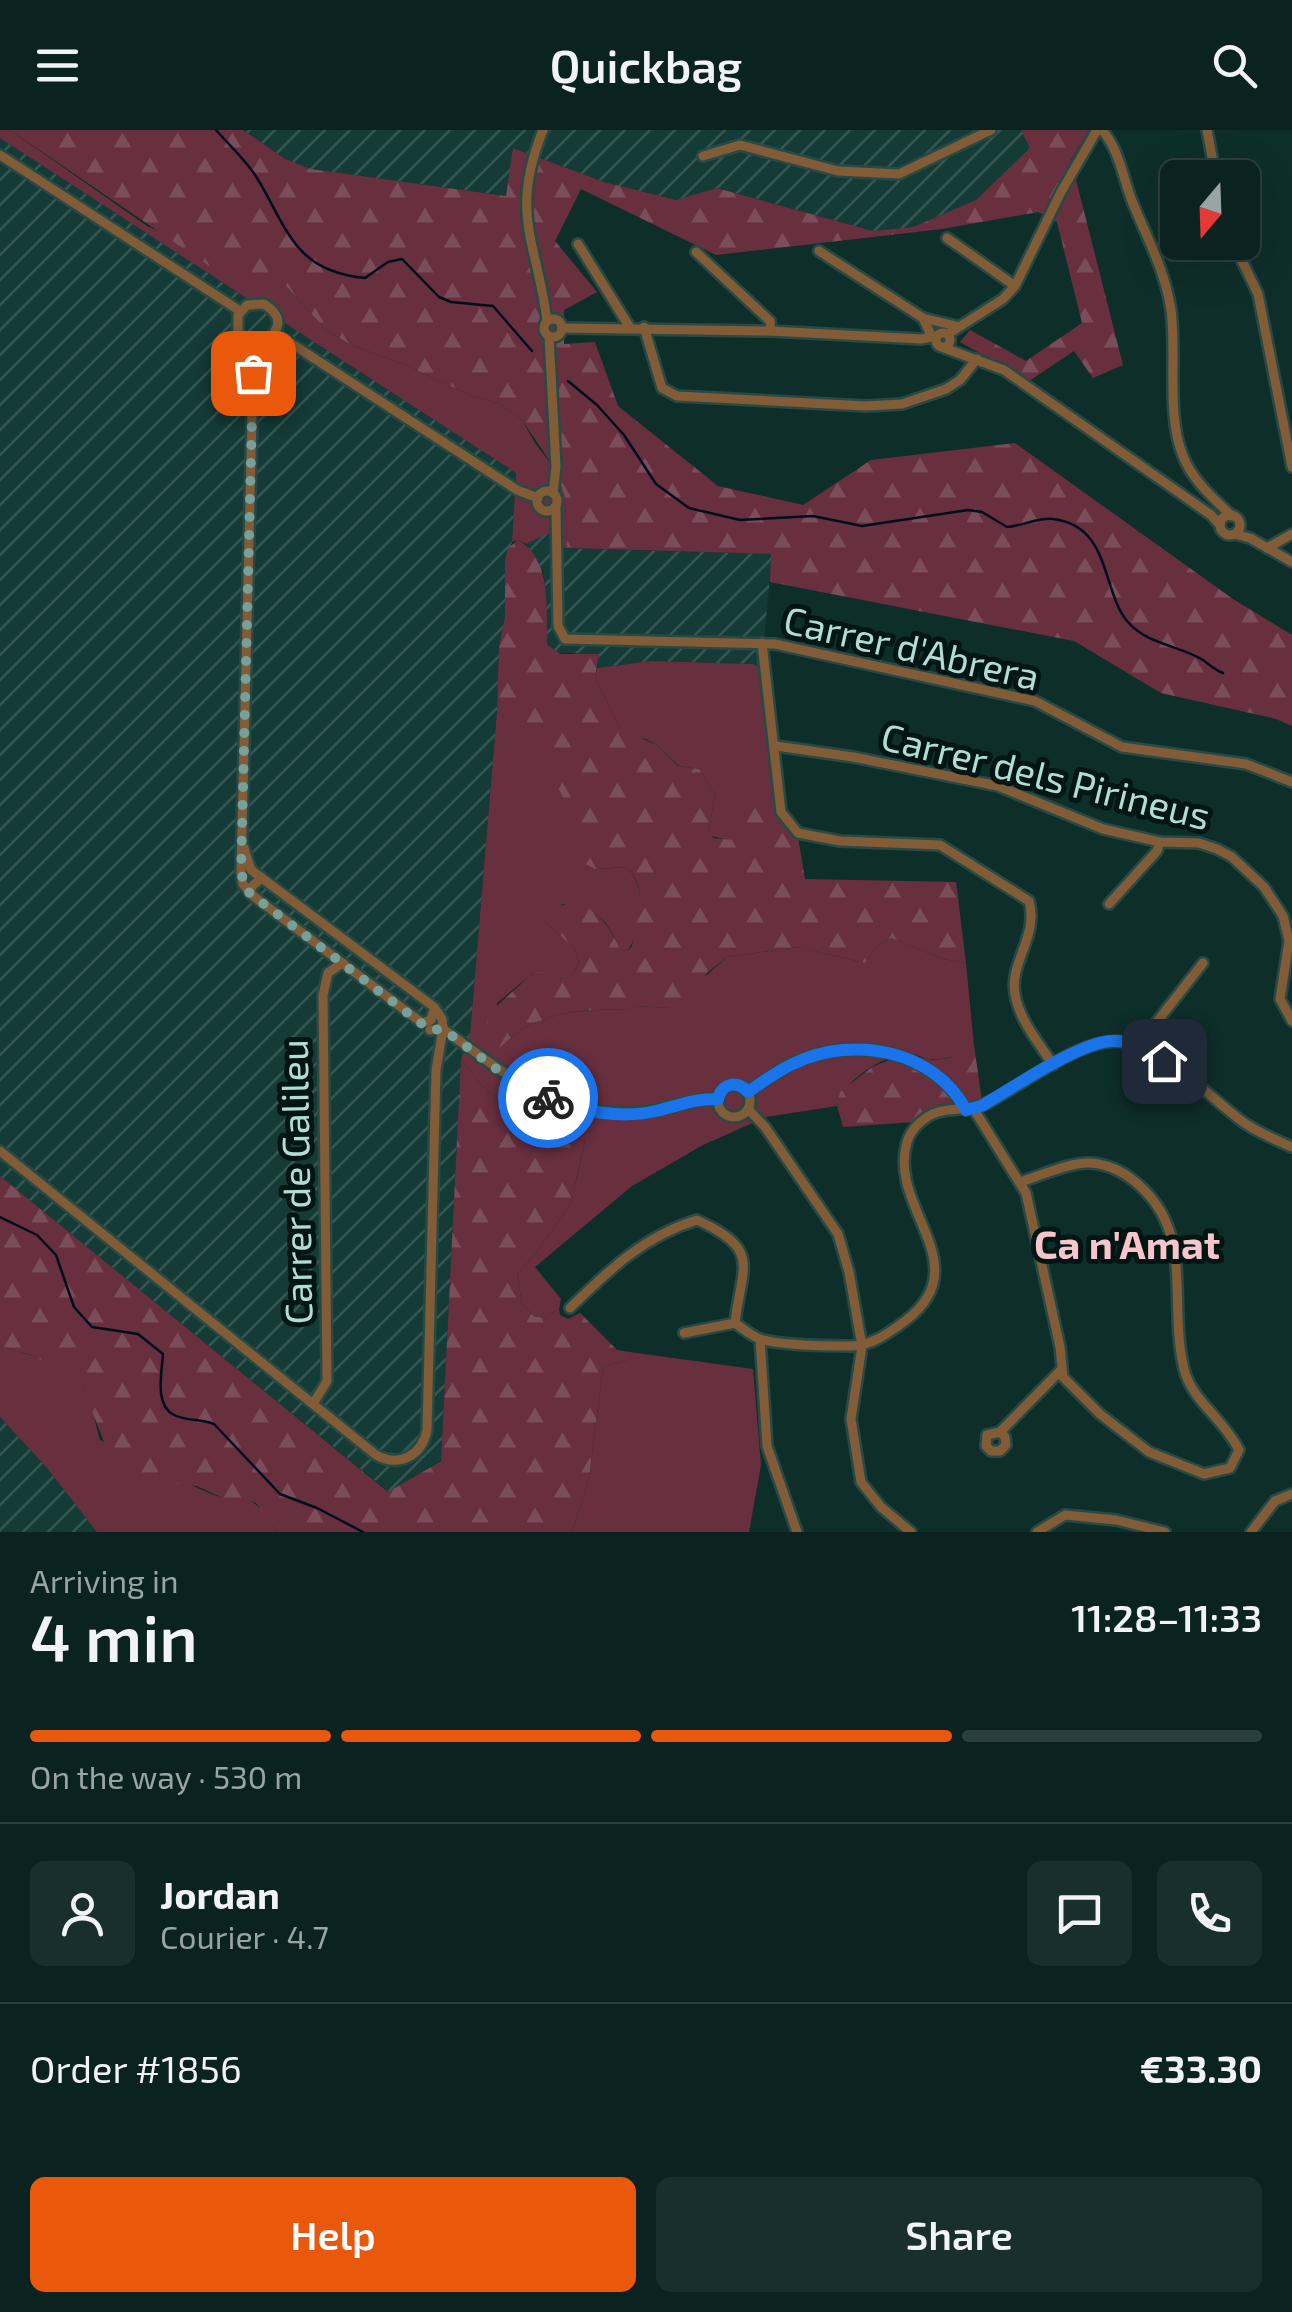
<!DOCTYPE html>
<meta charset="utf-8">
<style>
:root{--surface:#0a2220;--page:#182f2d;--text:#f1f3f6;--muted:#99a4a5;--line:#2a3f3e;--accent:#ea580c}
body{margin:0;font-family:"Exo 2",sans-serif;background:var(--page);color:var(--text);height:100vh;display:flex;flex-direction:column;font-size:38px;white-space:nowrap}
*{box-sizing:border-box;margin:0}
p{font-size:32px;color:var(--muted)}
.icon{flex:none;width:55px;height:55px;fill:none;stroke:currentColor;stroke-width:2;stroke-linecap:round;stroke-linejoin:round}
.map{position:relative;height:1402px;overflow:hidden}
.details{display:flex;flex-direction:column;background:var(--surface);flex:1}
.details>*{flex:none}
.needle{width:65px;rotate:199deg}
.tools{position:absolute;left:1160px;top:30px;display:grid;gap:20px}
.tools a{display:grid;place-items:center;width:100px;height:100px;border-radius:15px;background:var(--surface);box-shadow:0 10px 40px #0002,0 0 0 2px var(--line);font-size:50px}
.pin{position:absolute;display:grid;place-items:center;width:85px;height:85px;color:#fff;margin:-42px;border-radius:20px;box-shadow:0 5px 15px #0006}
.courier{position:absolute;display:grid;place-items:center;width:100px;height:100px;margin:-50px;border:8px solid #1a73e8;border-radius:50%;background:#fff;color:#222;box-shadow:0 2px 12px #0007}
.head em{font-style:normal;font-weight:600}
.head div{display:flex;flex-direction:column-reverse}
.head{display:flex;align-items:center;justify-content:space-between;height:170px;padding:0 30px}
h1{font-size:65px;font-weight:600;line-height:75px}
.bar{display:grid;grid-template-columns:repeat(4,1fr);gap:15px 10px;align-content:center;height:120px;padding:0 30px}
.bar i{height:12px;border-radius:8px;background:var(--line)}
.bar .current{background:var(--accent)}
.bar p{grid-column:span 4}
.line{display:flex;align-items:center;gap:25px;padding:0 30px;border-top:2px solid var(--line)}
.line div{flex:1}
.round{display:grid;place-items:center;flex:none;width:105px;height:105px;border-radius:15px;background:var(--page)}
.primary-button{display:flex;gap:20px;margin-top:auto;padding:20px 30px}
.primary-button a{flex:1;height:115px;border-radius:15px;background:var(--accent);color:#fff;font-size:40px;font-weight:600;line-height:115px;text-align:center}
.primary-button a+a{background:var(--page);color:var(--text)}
header{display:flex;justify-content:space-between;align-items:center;height:130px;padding:0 30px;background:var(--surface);font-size:45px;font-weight:600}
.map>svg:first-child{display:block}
.industrial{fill:url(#industrial-furrows)}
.green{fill:#682f3f}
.forest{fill:url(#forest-firs)}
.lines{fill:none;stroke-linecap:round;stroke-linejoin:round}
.stream{stroke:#000f1d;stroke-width:2.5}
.minor-casing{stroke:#284a46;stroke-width:14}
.minor{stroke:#815c37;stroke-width:9}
.done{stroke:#77a09a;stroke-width:10;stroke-dasharray:0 18}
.route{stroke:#1a73e8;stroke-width:12}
.labels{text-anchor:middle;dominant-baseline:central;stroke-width:10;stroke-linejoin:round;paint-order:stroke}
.street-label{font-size:38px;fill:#b0ddd6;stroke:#011512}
.neighbourhood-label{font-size:40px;font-weight:bold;fill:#f8c5cf;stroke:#011512}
</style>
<header><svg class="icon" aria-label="menu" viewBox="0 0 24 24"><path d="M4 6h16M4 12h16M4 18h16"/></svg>Quickbag<svg class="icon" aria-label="search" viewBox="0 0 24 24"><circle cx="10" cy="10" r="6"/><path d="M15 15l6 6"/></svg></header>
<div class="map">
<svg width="1292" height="1402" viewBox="0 0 1292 1402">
<defs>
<pattern id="industrial-furrows" width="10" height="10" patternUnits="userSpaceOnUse" patternTransform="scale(2.5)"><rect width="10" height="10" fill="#153b37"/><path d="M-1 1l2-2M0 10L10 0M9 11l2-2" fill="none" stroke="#345753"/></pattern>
<pattern id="forest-firs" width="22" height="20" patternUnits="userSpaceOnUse" patternTransform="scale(2.5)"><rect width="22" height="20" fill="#682f3f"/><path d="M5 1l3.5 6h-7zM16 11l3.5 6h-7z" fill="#7b4d5a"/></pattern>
</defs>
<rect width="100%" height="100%" fill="#0e2e2a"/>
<g class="industrial">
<path d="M243 0H1021L1031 18 976 70 913 97 873 101 718 58 676 70 604 52 514 18 507 66 311 39 285 29Z"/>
<path d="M0 8 516 343 512 412 505 430V488L499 517 497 581 470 905 461 929 441 1330 389 1362 0 1046Z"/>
<path d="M549 402 552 418 772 424 765 502 758 537 753 534 651 531 597 538 599 525 554 522 547 515 544 443 526 414Z"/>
<path d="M0 1287 47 1338 97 1402H0Z"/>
</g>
<g class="green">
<path d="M0 0H10L147 96 286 156 326 200 351 215 403 234 472 266 498 273 522 290 535 313 556 340 565 368 567 418H551L549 403 526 414 518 410 512 412 516 343 0 8Z"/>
<path d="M651 531 753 534 758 537 775 657 767 656 733 711 711 706 709 699 715 664 699 639 679 636 657 615 646 609 627 605 620 599 595 547 597 538Z"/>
<path d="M497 581C507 590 518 598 527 607 562 644 574 697 599 739L626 737C648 755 643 801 627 821L620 819C604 785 599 780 562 774L545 792 575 819 579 833 573 844 564 849 533 843 497 873 501 917C537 880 580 880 629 879L635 876 670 878 727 827 798 817 865 833 877 816 891 808 943 829 966 833 974 915C961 925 946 931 928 929 920 927 913 922 905 924 879 928 843 951 837 976L766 987 703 1015 632 1056 535 1137 561 1169 559 1179 547 1186 535 1187 522 1174 517 1144 537 1122 571 1073 585 1011C571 1001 557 998 541 992 505 979 482 961 461 929L470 905Z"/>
<path d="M0 1216C27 1224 62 1232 81 1255 92 1268 95 1294 100 1310 138 1330 175 1349 214 1365 226 1370 240 1366 252 1372 262 1377 270 1393 277 1402H97L47 1338 0 1287Z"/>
<path d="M637 1223 753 1239 761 1335 749 1402H572L589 1348 603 1237 628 1230Z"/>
</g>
<g class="forest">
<path d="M10 0H243L285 29 311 39 506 66 513 18 604 52 676 70 717 58 873 101 913 97 976 70 1030 18 1021 0H1089L1071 30 1123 235 1093 248 1074 221 1029 251 960 212 970 200 1026 231 1082 193 1057 92 1038 82 942 99 716 125 581 59 555 111 597 162 564 180V214L595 212 618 276 718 356 803 375 871 330 1015 313 1233 469 1292 505V596L1276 589 1161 563 1074 511 770 452 771 424 567 418 565 368 556 340 522 290 498 273 472 266 403 234 351 215 326 200 286 156 260 146 234 153Z"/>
<path d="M518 410C553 429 546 482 547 515L561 524H599L595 547 620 599 657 615 678 636 699 639 715 664 709 699 713 708 733 710 767 655 775 657 777 682 782 694 798 707 805 749 956 752 966 833 943 829 891 808 877 816 865 833 798 817 727 827 707 843 694 870 670 878 635 876 629 879C580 880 537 880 501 917L492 916C475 887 501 873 520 855 526 850 530 842 540 842 548 843 555 848 564 849L573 844 579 833 575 819 545 792 547 782C583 759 606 788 620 819L627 821 632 816C637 789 650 757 626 737L595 739 586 734 583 710 548 636 528 608 497 581 499 517 505 487V430L508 418Z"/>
<path d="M974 915 982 971 923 986 914 992 843 997 837 976 840 962 872 937 904 924 933 930 950 928Z"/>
<path d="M461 929C482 961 506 979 541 992 557 998 571 1001 585 1010L571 1073 537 1122 517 1144 522 1174 535 1187 547 1186 559 1179 560 1185 568 1189 580 1183 617 1220 637 1223 628 1230 603 1237 589 1348 572 1402H277L256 1373 242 1369H225L197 1356 149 1351 133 1345 108 1323 83 1257 58 1238 31 1225 0 1216V1046L388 1362 441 1331Z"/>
</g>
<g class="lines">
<g class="stream">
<path d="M216 0C229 15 246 30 257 48 288 99 294 141 365 148L388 132 402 129 439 167 451 172 493 176 532 221"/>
<path d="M568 251 597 275 624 305 656 354 689 378 740 390 813 386 862 396 968 380 982 382 1007 397C1022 396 1039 387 1053 389 1111 396 1101 459 1127 491 1147 515 1179 515 1203 530 1210 535 1215 540 1223 543"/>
<path d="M0 1087 37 1105 56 1125 74 1177 92 1197 138 1204 163 1224C162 1242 154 1275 174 1285 186 1291 201 1289 214 1294L280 1364 317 1378 363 1402"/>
</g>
<defs>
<g id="minor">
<path d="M543 0C509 85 537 111 547 191"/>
<path d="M1102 0C1119 19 1123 48 1132 71 1147 108 1165 140 1171 180 1177 225 1166 285 1183 326 1192 350 1214 369 1232 386"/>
<path d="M1207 0 1216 48"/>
<path d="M0 25 240 181"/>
<path d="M703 26 740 15 838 41 899 44 991 0"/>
<path d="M947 108 1015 156"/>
<path d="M1233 112 1258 164 1292 337"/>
<path d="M578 114 629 196"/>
<path d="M819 121 923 188 932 207"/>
<path d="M696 122 770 191 771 201"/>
<path d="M923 188 956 196"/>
<circle cx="553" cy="198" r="9"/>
<path d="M644 197 662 258 677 266 866 276 902 274 946 259 960 250 977 229"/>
<path d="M562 198 771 201 921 209 937 206"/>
<circle cx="943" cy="210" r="7"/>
<path d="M275 203 517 360 538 368"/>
<path d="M948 204 1003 169 1015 156 1061 62 1097 0"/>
<path d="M549 206 556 337 553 363"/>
<path d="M248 212 253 243 241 742 243 754 251 764"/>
<path d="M944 218 1004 240 1211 385 1220 395"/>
<path d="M255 231C262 209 297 195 264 174L247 175 238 185V203L252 213 265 212"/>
<circle cx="547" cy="371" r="10"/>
<path d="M556 377 558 496 565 509 775 514 1035 571 1122 617 1246 634 1292 652"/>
<circle cx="1230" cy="395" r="10"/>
<path d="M1235 404 1250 408 1292 432"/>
<path d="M1267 418 1292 404"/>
<path d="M762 513 781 682 798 703 840 711 940 715 1029 771C1039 806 1009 833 1015 864 1019 890 1040 914 1053 935"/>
<path d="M776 616 853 627 998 656 1103 699 1160 712 1199 713 1217 719 1232 727 1264 757 1283 786 1289 811 1280 869 1292 891"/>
<path d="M262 748 251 757V764L256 768 422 893 431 890 434 879"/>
<path d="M1109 774 1157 721 1160 712"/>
<path d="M430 900 443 899C506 944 552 986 635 983 664 982 689 968 717 969"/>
<path d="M1141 918 1152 898 1203 833"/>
<circle cx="734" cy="971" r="16"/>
<path d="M748 962C763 952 778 940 794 933 854 905 933 920 966 980"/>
<path d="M973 978 1026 1063 1060 1217 1063 1247 1100 1284 1149 1322 1204 1344 1230 1338 1239 1320C1223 1288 1192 1271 1184 1239 1167 1169 1198 1097 1129 1047 1118 1039 1100 1032 1086 1033 1065 1034 1040 1046 1020 1052"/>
<path d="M748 979 765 997 838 1104 849 1142 862 1216 851 1289 861 1352 881 1377 911 1402"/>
<path d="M0 1021 376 1325C400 1338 422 1325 427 1300L436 940 443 899 442 889 434 877 251 740 244 718"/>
<path d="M570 1178C609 1140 644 1106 697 1090 763 1120 741 1137 735 1193"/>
<path d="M735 1193C742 1198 752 1206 760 1209 780 1215 829 1216 851 1216 871 1216 889 1203 905 1191 980 1135 887 1078 907 1012 911 998 925 986 938 982 953 977 969 981 983 975 1024 956 1088 898 1134 914 1173 928 1207 964 1239 989 1254 1001 1274 1009 1292 1017"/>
<path d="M684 1203 735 1193"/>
<path d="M760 1209 767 1316 797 1402"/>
<path d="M313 1274 327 1251 323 865 328 843 342 833"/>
<path d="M1000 1302 1005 1307 1006 1315 1000 1321H991L986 1316 987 1305 1000 1302 1062 1239"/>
<path d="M1037 1402 1065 1385 1116 1390 1165 1402"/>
<path d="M1251 1402 1275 1371 1292 1364"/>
</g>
</defs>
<use href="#minor" class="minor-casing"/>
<use href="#minor" class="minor"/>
</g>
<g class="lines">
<path class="done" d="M253 243 241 742 246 760 256 768 430 900 443 899 514 952 548 968"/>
<path class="route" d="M548 968C581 982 621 989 656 981 678 976 695 968 718 969 722 953 737 950 748 962 763 952 778 940 795 933 854 905 934 920 966 980L981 976C1011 959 1081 911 1113 911 1132 910 1148 922 1164 931"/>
</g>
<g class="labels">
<g class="street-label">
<text transform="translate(912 517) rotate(13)">Carrer d'Abrera</text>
<text transform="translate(1046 645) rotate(14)">Carrer dels Pirineus</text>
<text transform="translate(295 1052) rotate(-91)">Carrer de Galileu</text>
</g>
<g class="neighbourhood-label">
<text x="1127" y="1113">Ca n'Amat</text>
</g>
</g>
</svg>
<div class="tools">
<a><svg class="needle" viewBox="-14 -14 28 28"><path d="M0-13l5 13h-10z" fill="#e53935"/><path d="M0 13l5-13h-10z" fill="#99a4a5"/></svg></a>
</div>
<div class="pin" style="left:253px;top:243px;background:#ea580c"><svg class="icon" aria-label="bag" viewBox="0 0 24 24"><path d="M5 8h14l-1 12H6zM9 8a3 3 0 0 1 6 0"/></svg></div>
<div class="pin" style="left:1164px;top:931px;background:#1f2937"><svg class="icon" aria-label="home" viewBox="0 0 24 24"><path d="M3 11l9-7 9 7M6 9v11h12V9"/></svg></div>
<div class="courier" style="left:548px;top:968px"><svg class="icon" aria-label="bike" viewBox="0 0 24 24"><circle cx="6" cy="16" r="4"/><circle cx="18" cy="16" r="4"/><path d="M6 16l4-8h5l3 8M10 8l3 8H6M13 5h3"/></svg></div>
</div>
<section class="details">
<div class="head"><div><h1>4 min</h1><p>Arriving in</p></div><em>11:28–11:33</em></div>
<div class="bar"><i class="current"></i><i class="current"></i><i class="current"></i><i></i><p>On the way · 530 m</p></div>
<div class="line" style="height:180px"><a class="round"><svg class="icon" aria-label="person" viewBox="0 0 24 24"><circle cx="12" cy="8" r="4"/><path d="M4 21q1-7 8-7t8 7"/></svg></a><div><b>Jordan</b><p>Courier · 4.7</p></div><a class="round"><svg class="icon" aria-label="chat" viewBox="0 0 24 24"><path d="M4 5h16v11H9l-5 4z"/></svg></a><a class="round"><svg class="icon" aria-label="phone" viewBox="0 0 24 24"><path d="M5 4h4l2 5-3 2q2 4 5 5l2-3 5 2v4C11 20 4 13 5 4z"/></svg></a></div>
<div class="line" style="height:130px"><div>Order #1856</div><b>€33.30</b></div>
<div class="primary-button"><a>Help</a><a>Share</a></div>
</section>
